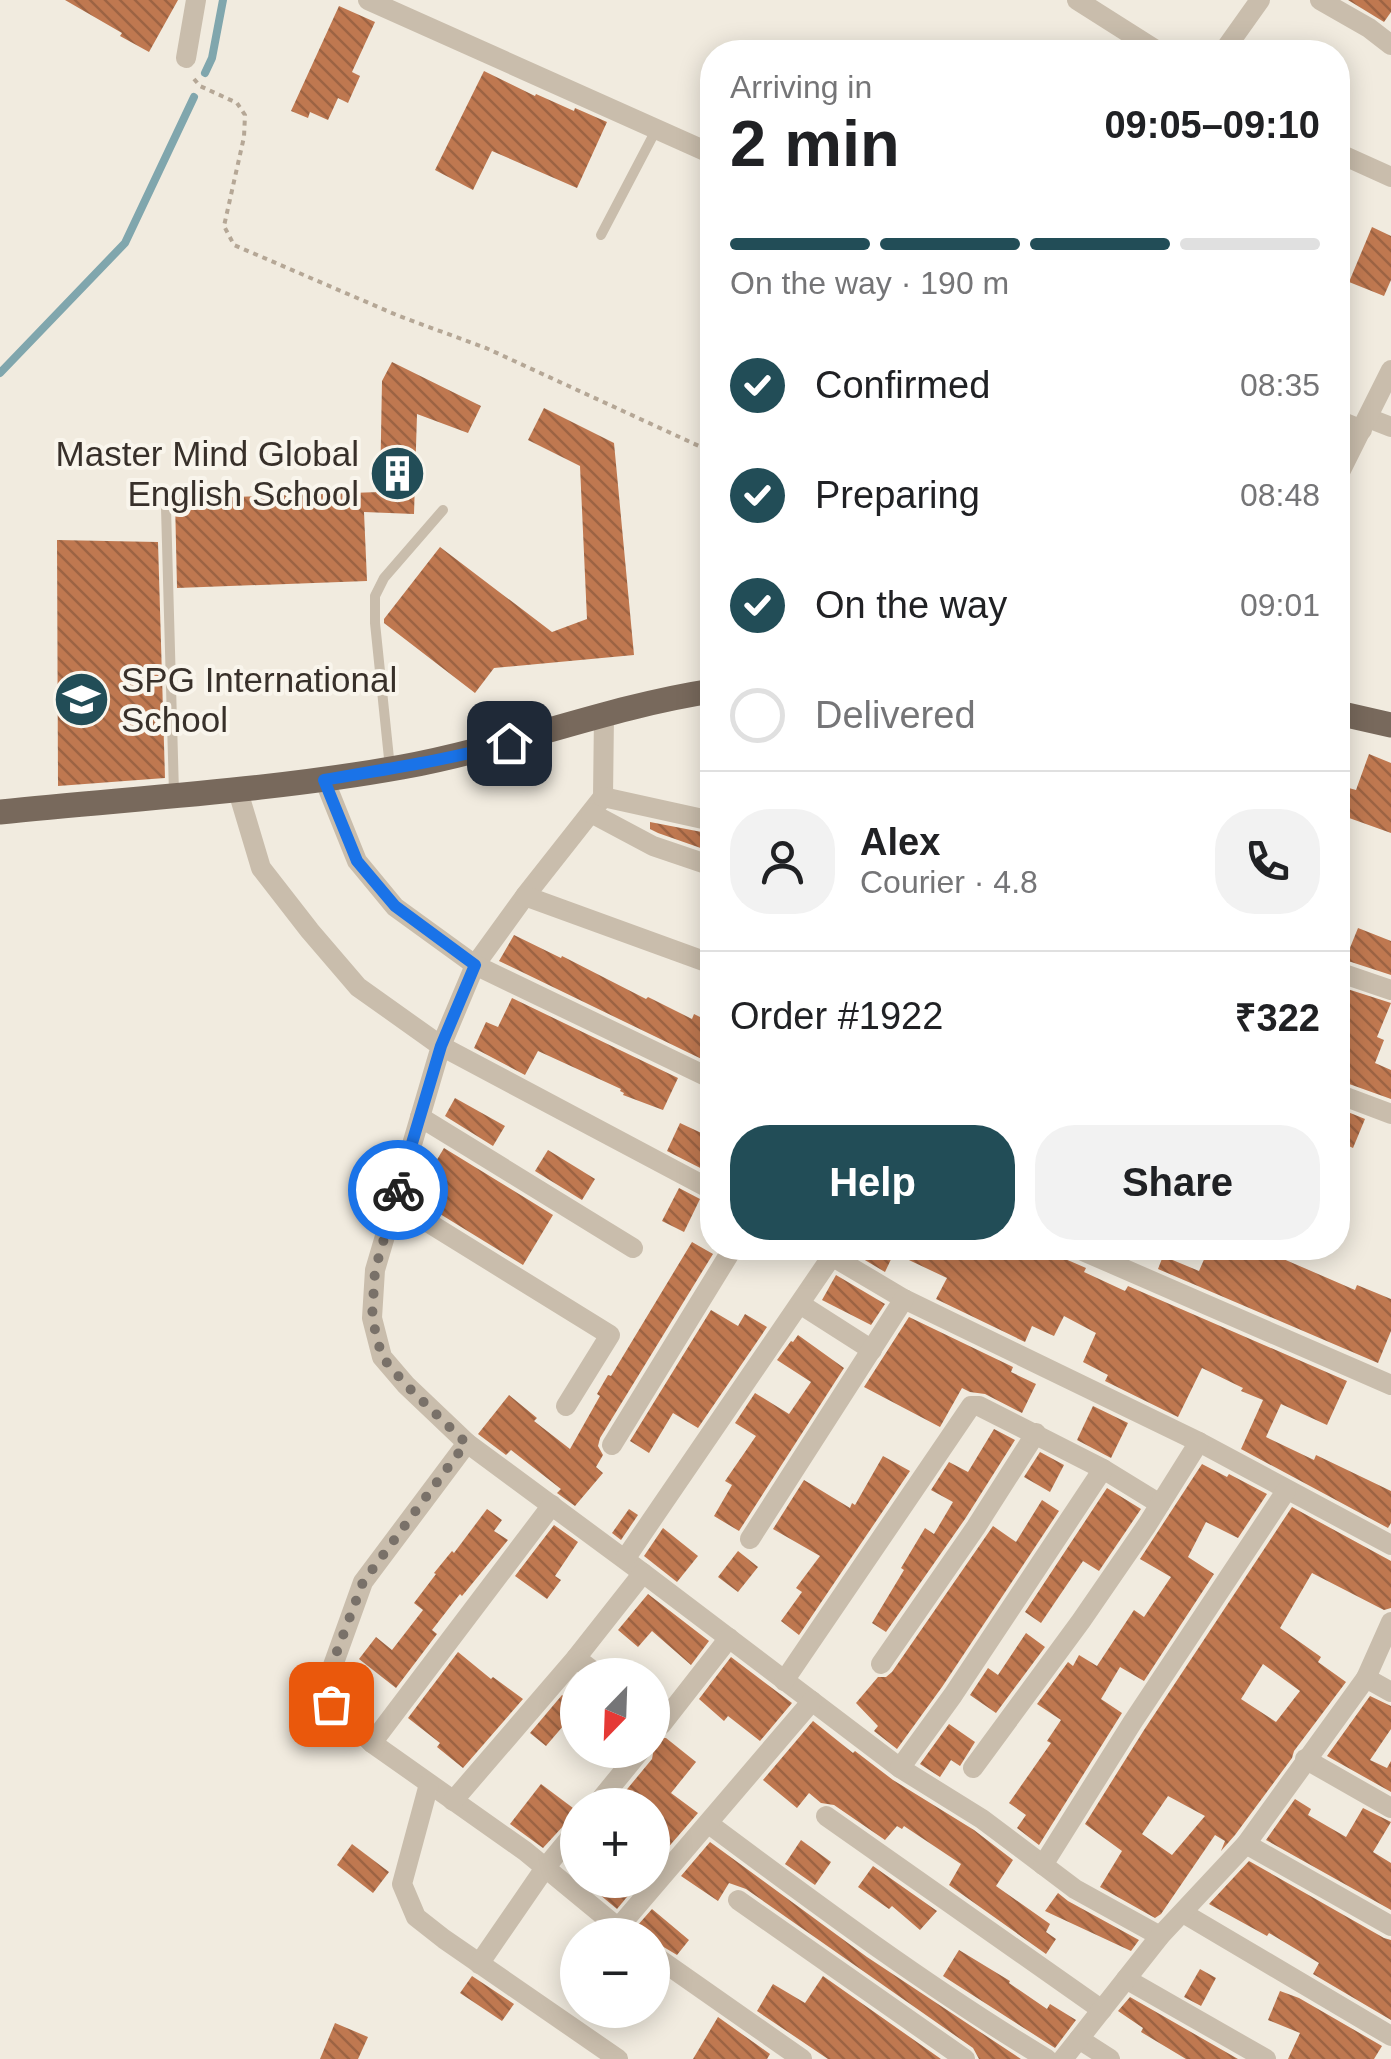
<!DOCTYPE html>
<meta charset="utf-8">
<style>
:root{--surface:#fff;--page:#f2f2f2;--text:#202124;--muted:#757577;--line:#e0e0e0;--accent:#224d57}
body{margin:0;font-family:Arial,sans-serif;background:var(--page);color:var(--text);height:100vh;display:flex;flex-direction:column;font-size:38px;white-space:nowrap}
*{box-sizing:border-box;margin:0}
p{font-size:32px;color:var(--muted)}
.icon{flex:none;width:55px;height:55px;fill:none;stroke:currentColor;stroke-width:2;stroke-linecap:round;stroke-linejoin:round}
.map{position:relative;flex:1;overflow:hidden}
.drawer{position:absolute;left:700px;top:40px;width:650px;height:1220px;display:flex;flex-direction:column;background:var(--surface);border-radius:40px;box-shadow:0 5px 25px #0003}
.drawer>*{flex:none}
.needle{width:65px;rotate:203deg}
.fabs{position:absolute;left:560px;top:1658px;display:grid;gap:20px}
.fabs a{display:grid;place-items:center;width:110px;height:110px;border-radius:50%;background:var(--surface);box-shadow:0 5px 25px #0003;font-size:50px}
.pin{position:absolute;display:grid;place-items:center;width:85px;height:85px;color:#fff;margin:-42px;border-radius:20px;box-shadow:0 5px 15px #0006}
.courier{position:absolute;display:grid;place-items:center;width:100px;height:100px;margin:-50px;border:8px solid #1a73e8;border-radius:50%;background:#fff;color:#222;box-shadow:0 2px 12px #0007}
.head em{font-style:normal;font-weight:600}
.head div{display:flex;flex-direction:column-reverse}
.head{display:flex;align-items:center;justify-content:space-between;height:170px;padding:0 30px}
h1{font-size:65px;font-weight:600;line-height:75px}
.bar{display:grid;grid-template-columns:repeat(4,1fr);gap:15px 10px;align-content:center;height:120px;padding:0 30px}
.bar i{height:12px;border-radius:8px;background:var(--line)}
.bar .on{background:var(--accent)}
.bar p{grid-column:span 4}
.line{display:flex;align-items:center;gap:25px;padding:0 30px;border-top:2px solid var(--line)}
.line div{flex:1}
.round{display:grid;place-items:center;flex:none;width:105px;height:105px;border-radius:40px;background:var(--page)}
ol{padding:0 30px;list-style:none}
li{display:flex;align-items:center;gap:30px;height:110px}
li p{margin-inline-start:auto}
li .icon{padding:10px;border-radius:50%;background:var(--accent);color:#fff;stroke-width:4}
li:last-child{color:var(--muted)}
li i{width:55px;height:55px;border:5px solid var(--line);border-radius:50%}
.button{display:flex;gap:20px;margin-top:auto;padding:20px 30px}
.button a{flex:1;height:115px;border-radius:40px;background:var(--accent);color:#fff;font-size:40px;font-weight:600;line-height:115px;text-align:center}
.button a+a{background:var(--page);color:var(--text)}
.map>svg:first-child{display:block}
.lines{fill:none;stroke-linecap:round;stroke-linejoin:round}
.stream{stroke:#80a6ad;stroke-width:8}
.building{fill:url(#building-back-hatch);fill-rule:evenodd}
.path{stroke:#b5a796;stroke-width:4;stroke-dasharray:5 5;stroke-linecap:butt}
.lane{stroke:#c9bdac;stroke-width:10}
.street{stroke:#c9bdac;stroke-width:20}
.primary{stroke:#78695c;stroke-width:25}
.done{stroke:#797169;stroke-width:10;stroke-dasharray:0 18}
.route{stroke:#1a73e8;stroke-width:12}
.labels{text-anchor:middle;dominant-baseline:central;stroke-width:8;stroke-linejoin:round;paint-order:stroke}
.poi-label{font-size:35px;fill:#38302a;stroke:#f9f5ec;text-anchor:end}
</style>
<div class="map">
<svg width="1391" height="2059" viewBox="0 0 1391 2059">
<defs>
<pattern id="building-back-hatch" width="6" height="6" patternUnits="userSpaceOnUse" patternTransform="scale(2.5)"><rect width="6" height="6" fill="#bf7850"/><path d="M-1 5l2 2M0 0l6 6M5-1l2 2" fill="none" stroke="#9c6343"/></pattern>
</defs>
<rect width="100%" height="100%" fill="#f1ebdf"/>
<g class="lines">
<g class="stream">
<path d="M205 73 212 58 223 0"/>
<path d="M0 373 125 243 194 97"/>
</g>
</g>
<g class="building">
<path d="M65 0H178L149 52 120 36 122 33Z"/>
<path d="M1348 0H1391V12L1384 22Z"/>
<path d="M339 6 375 22 352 72 360 76 348 103 338 98 328 120 310 112 308 118 291 111Z"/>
<path d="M484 71 535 96 536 94 574 111 575 108 607 122 577 188 492 151 473 190 435 170Z"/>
<path d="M1372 227 1391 236V280L1384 296 1349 282Z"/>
<path d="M392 362 481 406 468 433 417 414 414 514 364 512 367 581 177 588 175 499 380 492 382 381Z"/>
<path d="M544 408 614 443 634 655 494 668 475 693 384 623V619L440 547 552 632 587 619 580 466 528 440Z"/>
<path d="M57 540 158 542 165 778 58 786Z"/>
<path d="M1369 754 1391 763V833L1338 814V785L1356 790Z"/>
<path d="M650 822 712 834V852L658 833 650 829Z"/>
<path d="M1358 928 1391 941V975L1345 960Z"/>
<path d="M514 935 561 958 562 956 646 999 648 997 692 1019 694 1014 712 1023V1064L499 961Z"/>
<path d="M1338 986 1391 1003 1377 1037 1384 1040 1375 1063 1391 1070V1099L1338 1080Z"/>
<path d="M512 998 678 1078 663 1110 623 1095 624 1093 620 1091 621 1089 538 1051 525 1075 474 1048 486 1022 498 1027Z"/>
<path d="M455 1098 505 1126 493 1146 445 1116Z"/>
<path d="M1338 1108 1365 1119 1353 1148 1338 1141Z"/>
<path d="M680 1123 712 1138V1174L667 1151Z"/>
<path d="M444 1148 553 1215 523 1265 414 1198Z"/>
<path d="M548 1150 595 1179 582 1200 535 1171Z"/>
<path d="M679 1188 700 1199 684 1232 662 1221Z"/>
<path d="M692 1242 713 1254 600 1438 598 1446 603 1455 596 1467 603 1473 575 1506 557 1493 561 1489 511 1450 506 1455 478 1434 509 1395 537 1418 534 1421 570 1449 600 1396 597 1394 608 1375 611 1376Z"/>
<path d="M849 1248H1040L1086 1268 1084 1272 1125 1291 1128 1286 1347 1381 1327 1425 1281 1404 1266 1437 1314 1460 1316 1455 1391 1491V1523L1388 1528 1241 1449 1263 1400 1241 1391 1243 1388 1202 1368 1178 1417 1105 1381 1108 1375 1083 1362 1096 1333 1064 1316 1054 1336 1032 1326 1025 1342 936 1299 947 1278 894 1253 885 1272 848 1250Z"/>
<path d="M1209 1248H1258L1355 1290 1357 1285 1391 1299V1331L1378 1363 1158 1269 1163 1256 1199 1271Z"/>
<path d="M836 1275 885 1304 871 1325 822 1300Z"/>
<path d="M711 1310 738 1326 745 1314 767 1327 698 1428 673 1413 649 1453 630 1441Z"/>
<path d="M909 1317 1013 1367 1011 1372 1036 1384 1022 1413 985 1394 970 1392 962 1388 940 1427 864 1387Z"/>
<path d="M798 1335 844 1368 739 1531 714 1516 732 1485 725 1481 756 1436 735 1423 755 1393 789 1414 811 1382 777 1360 791 1341 793 1342Z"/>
<path d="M1093 1406 1128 1423 1111 1458 1077 1440Z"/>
<path d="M994 1429 1015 1440 965 1519 886 1632 872 1623 904 1570 901 1568 925 1528 934 1534 953 1502 931 1490 949 1462 968 1472Z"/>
<path d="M1040 1452 1064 1465 1050 1492 1024 1477Z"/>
<path d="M883 1456 910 1471 799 1635 781 1621 802 1592 796 1588 820 1556 773 1529 804 1480 850 1508 852 1503 855 1505Z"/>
<path d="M1202 1464 1227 1477 1229 1474 1267 1494 1238 1538 1206 1522 1188 1557 1214 1574 1144 1681 1120 1667 1101 1699 1122 1713 1039 1845 1017 1828 1026 1815 1009 1803 1051 1743 1047 1741 1061 1720 1037 1704 1068 1662 1073 1666 1079 1655 1097 1666 1134 1610 1144 1617 1171 1577 1140 1559Z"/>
<path d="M1107 1488 1141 1509 1099 1571 1083 1561 1041 1623 1025 1612Z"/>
<path d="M1042 1500 1059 1511 942 1687 897 1749 874 1731 878 1726 856 1703 878 1677H886L892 1672 993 1526 1016 1542Z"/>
<path d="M1292 1507 1391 1561V1608L1384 1610 1312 1573 1280 1628 1321 1657 1318 1662 1346 1682 1294 1751 1292 1758 1235 1835 1221 1851 1225 1841 1215 1835 1161 1914 1155 1918 1100 1887 1122 1851 1085 1824 1144 1730ZM1263 1664 1300 1691 1276 1722 1241 1699ZM1168 1796 1205 1816 1172 1855 1142 1834Z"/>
<path d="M487 1509 502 1520 494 1531 508 1540 462 1596 460 1594 432 1630 437 1634 396 1688 359 1659 376 1637 392 1650 423 1610 414 1603 436 1574 434 1573 452 1551 454 1553Z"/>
<path d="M629 1509 638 1515 621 1540 612 1533Z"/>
<path d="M554 1525 578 1542 555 1576 561 1580 547 1599 515 1576Z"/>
<path d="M663 1528 698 1556 677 1582 644 1556Z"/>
<path d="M738 1551 758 1567 738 1592 718 1577Z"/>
<path d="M648 1594 709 1641 691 1665 652 1631 638 1647 618 1630Z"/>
<path d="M1026 1633 1045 1647 996 1713 970 1695 988 1668 998 1675Z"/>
<path d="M458 1652 491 1679 493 1677 523 1699 463 1768 437 1747 440 1743 408 1718Z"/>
<path d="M731 1657 792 1703 760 1741 728 1716 724 1721 699 1699Z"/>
<path d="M562 1695 578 1708V1736L564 1725 546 1746 530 1733Z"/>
<path d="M1370 1696 1391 1706V1729L1370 1760 1387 1768 1391 1761V1792L1327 1756Z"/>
<path d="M813 1721 853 1753 855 1751 893 1780 974 1830 1013 1860 996 1886 1050 1924 1046 1932 1056 1939 1046 1954 949 1885 961 1864 904 1826 902 1829 897 1826 885 1840 834 1805 821 1803 809 1793 797 1808 763 1780Z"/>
<path d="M949 1724 975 1742 960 1766 951 1760 940 1777 920 1764Z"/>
<path d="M662 1738H666L696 1762 671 1793 698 1813 652 1866V1805H614L652 1759 654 1748Z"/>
<path d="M541 1784 577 1811 543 1848 510 1824Z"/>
<path d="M1295 1799 1311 1809 1308 1815 1346 1837 1363 1808 1391 1822 1373 1852 1391 1863V1910L1266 1840Z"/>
<path d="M801 1840 831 1862 815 1885 785 1864Z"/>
<path d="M710 1842 867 1957 1021 2059H979L973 2048 746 1889 729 1883 718 1901 681 1876Z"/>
<path d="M352 1844 389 1872 373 1893 337 1865Z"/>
<path d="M1249 1861 1384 1938 1391 1940V2020L1313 1974 1319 1963 1269 1933 1267 1936 1209 1904Z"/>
<path d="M873 1866 937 1911 920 1930 892 1906 889 1909 858 1887Z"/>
<path d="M582 1880H641L617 1909Z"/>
<path d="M1058 1893 1068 1901 1139 1940 1131 1951 1045 1911Z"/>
<path d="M652 1909 689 1940 677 1955 652 1940V1935H640L637 1926Z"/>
<path d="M959 1950 1010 1981 1009 1983 1047 2009 1050 2004 1076 2020 1055 2048 943 1976Z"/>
<path d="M1200 1969 1216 1978 1201 2006 1184 1997Z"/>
<path d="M472 1976 514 2004 502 2021 460 1993Z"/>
<path d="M823 1976 941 2059H828L757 2011 773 1984 805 2003Z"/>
<path d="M1280 1991 1299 1998 1382 2046 1374 2059H1288L1300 2033 1268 2020Z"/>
<path d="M1130 1997 1238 2059H1186L1141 2032 1143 2028 1118 2011Z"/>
<path d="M718 2017 770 2054 767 2059H693Z"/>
<path d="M335 2023 368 2037 358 2059H320Z"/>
</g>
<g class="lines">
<path class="path" d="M194 79 200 86 237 103 245 115 244 137 224 226 234 245 399 316 486 348 712 452"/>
<g class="lane">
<path d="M601 235 656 130"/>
<path d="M166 508 174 793"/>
<path d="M705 565 712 567"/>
<path d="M390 768 375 623V596L384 578 443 510"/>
</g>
<g class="street">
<path d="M368 0 712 154"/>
<path d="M1077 0 1159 52"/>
<path d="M1320 0 1369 28 1391 45"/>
<path d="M1223 52 1260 0"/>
<path d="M186 58 196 0"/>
<path d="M1338 153 1391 177"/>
<path d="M1368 418 1391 427"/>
<path d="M1338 420 1362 430"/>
<path d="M1338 476 1391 370"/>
<path d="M604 715 603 797 525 896 475 965 441 1046 712 1190"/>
<path d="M324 779 357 861 395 907 475 965 712 1079"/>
<path d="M237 788 261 868 310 931 358 987 441 1046 375 1270 372 1318 382 1357 406 1385 467 1443 363 1582 331 1671V1704L372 1743 525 1851 627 1935"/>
<path d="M603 797 712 821"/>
<path d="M591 813 653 846 712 866"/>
<path d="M525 896 712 964"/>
<path d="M1338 972 1391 990"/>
<path d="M1338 1094 1391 1114"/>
<path d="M420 1117 633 1248"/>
<path d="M395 1202 610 1335 566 1406"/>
<path d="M818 1248 904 1299 1199 1442 1391 1545"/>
<path d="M1076 1248 1391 1385"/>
<path d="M800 1304 872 1350"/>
<path d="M467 1443 643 1573 900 1768 982 1819 1075 1889 1160 1936"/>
<path d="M612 1445 733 1248"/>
<path d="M1103 1469 1160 1504"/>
<path d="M750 1539 904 1299"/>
<path d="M625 1559 832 1256"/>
<path d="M576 1658 643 1573"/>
<path d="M881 1664 976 1527 1036 1433"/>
<path d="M1366 1678 1391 1692"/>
<path d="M784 1681 971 1406H979L1103 1469 953 1695 900 1768"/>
<path d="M661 1725 729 1638"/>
<path d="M372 1743 552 1505"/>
<path d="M1305 1759 1391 1808"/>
<path d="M973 1768 1081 1621 1147 1525 1199 1442"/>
<path d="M429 1784 402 1884 416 1917 444 1939 618 2059"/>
<path d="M453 1801 576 1658 598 1675"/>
<path d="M596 1805 641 1750"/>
<path d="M826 1816 1102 2010"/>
<path d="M709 1824C819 1906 929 1988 1047 2059"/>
<path d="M1246 1844 1391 1926"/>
<path d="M1043 1865 1132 1723 1286 1491"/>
<path d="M738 1900 965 2059"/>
<path d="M1183 1913 1391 2036"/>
<path d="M618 1928 812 1701"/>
<path d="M652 1954 802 2059"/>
<path d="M479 1964 545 1868 578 1828"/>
<path d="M1126 1979 1266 2059"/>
<path d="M1079 2039 1110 2059"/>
<path d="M1063 2059 1160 1936 1246 1844 1366 1678 1391 1622"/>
</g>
<g class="primary">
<path d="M1338 713 1391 725"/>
<path d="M0 812C134 798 269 791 402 767 507 748 607 707 712 691"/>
</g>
</g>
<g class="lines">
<path class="done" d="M331 1704 330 1670 363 1582 466 1443 406 1385 382 1357 372 1318 375 1270 398 1190"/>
<path class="route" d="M398 1190 441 1046 475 965 395 906 357 861 324 780C386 769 448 760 509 743"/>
</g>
<defs>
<symbol id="building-disc" viewBox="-11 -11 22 22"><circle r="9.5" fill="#224d57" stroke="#f9f5ec"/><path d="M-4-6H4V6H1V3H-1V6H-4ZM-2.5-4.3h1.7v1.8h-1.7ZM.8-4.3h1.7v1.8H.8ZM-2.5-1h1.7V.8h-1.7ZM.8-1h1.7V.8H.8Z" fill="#fff"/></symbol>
<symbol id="school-disc" viewBox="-11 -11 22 22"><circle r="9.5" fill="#224d57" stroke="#f9f5ec"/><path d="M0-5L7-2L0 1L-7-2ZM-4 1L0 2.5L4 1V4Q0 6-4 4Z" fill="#fff"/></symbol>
</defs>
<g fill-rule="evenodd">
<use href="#building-disc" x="366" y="442" width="63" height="63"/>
<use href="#school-disc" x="50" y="668" width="63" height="63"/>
</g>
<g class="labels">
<g class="poi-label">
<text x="359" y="453">Master Mind Global<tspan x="359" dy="40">English School</tspan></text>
<text x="121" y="679" text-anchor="start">SPG International<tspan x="121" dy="40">School</tspan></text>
</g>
</g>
</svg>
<div class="fabs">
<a><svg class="needle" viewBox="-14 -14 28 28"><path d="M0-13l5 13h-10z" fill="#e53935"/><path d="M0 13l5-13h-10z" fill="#757577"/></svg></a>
<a>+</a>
<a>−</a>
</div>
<div class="pin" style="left:331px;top:1704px;background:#ea580c"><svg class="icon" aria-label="bag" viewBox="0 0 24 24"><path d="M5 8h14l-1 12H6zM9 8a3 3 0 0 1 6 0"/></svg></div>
<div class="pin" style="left:509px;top:743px;background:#1f2937"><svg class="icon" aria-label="home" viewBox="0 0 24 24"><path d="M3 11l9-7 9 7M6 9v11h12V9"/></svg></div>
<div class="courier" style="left:398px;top:1190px"><svg class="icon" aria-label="bike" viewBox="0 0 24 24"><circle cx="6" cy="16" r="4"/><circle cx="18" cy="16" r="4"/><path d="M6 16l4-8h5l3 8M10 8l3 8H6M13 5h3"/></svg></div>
<section class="drawer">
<div class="head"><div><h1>2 min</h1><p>Arriving in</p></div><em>09:05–09:10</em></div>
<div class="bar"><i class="on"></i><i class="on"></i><i class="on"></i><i></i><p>On the way · 190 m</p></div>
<ol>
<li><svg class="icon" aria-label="check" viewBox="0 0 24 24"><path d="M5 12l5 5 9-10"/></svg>Confirmed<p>08:35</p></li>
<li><svg class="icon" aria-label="check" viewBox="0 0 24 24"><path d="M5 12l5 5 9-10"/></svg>Preparing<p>08:48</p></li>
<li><svg class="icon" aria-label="check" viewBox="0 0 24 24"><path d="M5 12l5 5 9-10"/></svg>On the way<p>09:01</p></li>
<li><i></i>Delivered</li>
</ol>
<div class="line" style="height:180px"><a class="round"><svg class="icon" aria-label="person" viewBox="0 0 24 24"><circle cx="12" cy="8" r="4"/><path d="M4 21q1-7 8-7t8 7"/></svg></a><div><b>Alex</b><p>Courier · 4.8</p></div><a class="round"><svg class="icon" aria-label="phone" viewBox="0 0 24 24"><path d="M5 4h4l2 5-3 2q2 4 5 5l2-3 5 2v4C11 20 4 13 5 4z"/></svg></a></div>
<div class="line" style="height:130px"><div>Order #1922</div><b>₹322</b></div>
<div class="button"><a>Help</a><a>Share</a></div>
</section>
</div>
